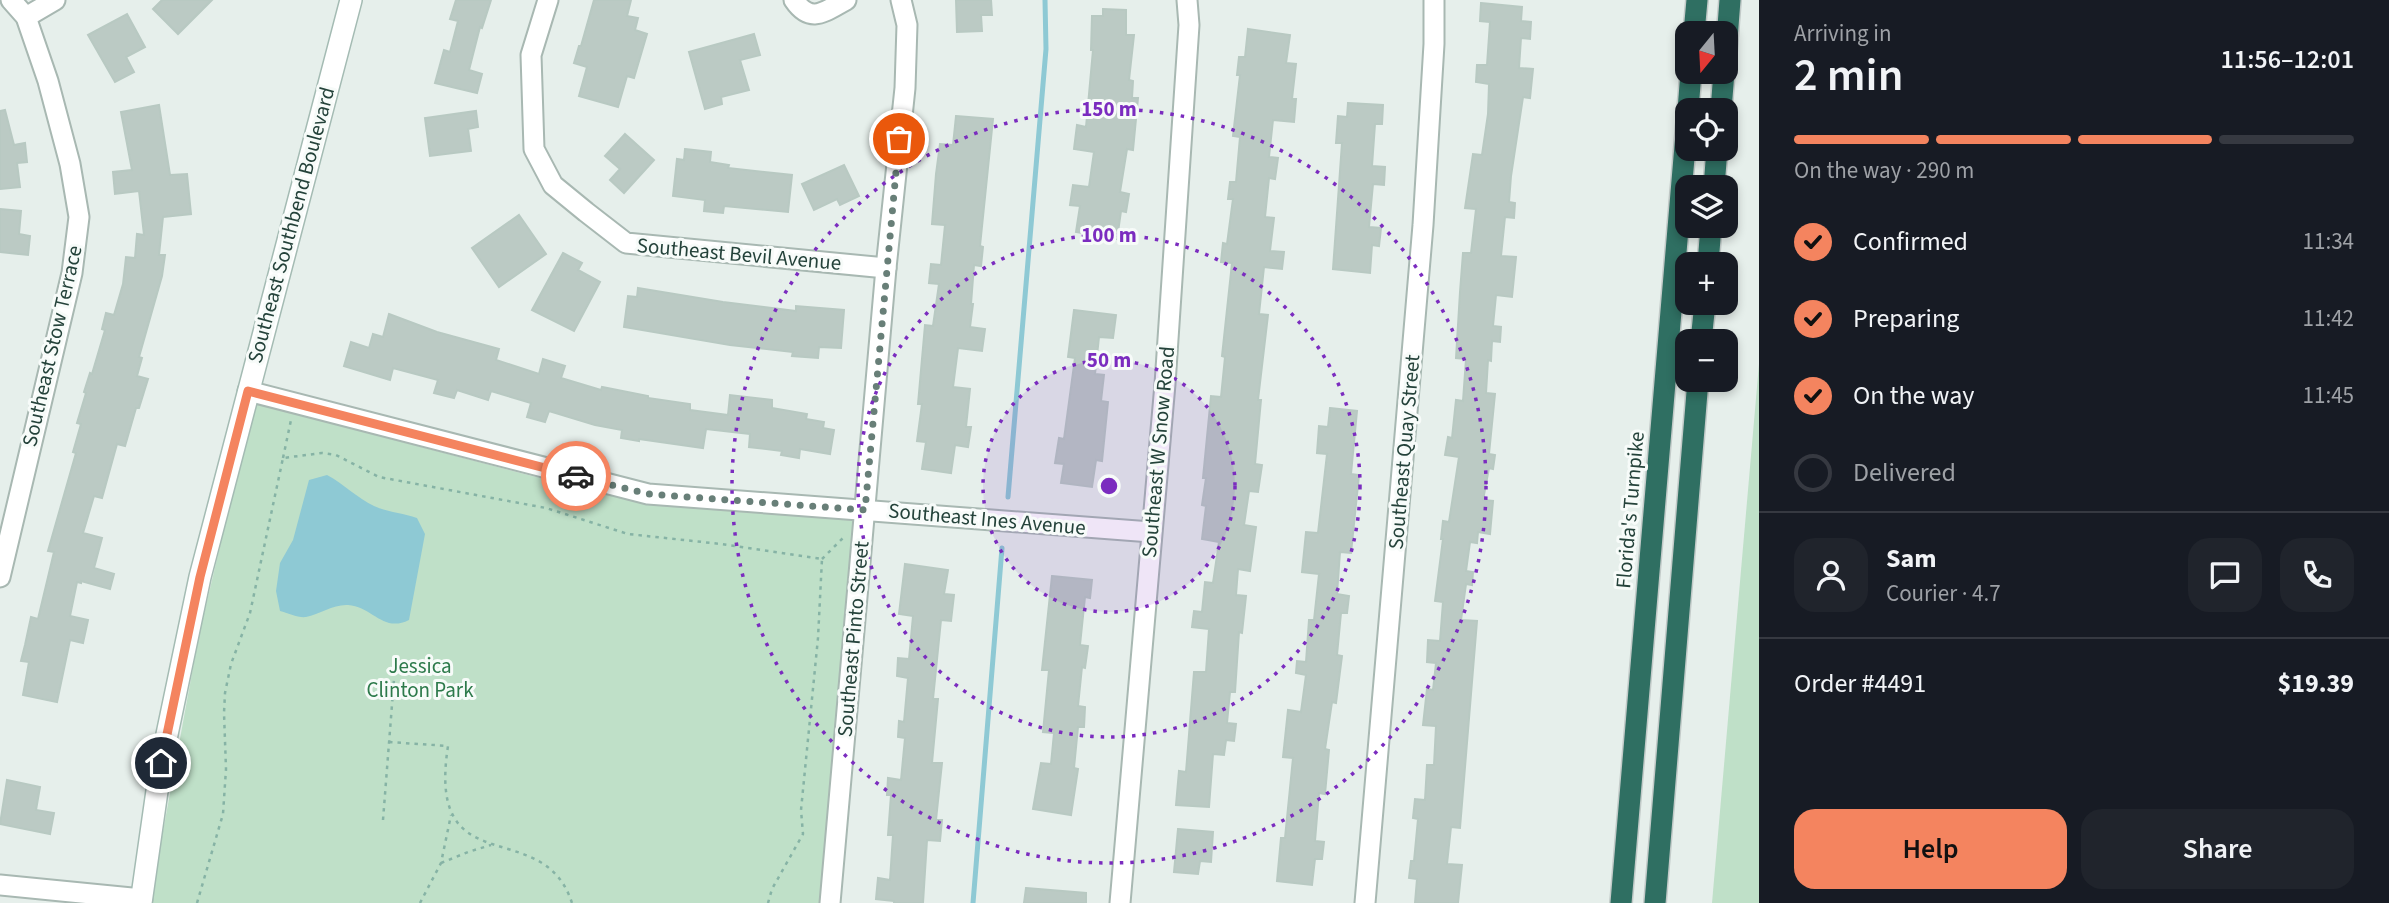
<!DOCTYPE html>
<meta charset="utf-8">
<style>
:root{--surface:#171b24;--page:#20242c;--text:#f1f3f6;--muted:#9ea1a6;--line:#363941;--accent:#f4845f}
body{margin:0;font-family:"Source Sans 3",sans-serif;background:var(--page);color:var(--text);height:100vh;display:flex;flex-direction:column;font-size:26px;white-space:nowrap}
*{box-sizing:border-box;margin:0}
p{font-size:23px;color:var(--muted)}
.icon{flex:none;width:38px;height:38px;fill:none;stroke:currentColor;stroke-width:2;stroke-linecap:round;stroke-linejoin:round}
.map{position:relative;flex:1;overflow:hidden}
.drawer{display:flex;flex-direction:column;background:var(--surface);width:630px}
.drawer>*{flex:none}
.needle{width:46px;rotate:198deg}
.controls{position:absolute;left:1675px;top:21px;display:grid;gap:14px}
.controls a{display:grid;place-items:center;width:63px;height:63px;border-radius:14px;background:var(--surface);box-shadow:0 4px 10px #0003;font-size:35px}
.pin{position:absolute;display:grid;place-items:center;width:60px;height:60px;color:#fff;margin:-30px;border:4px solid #fff;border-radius:50%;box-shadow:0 2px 7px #0007}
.courier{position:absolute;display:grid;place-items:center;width:70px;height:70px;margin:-35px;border:5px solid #f4845f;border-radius:50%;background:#fff;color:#222;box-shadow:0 2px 9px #0007}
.head em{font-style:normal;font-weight:600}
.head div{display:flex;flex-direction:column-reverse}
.head{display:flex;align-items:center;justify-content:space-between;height:119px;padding:0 35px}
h1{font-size:46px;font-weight:600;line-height:52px}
.bar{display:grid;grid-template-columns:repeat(4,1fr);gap:10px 7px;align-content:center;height:84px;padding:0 35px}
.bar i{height:9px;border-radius:5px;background:var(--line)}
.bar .current{background:var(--accent)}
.bar p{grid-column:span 4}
.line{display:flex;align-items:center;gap:18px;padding:0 35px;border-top:2px solid var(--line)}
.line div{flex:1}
.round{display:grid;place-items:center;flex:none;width:74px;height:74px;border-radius:21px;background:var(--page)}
ol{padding:0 35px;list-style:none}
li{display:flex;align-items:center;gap:21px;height:77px}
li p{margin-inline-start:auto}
li .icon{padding:7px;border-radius:50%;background:var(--accent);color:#111;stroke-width:4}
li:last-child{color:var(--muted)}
li i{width:38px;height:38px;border:4px solid var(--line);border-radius:50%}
.primary-button{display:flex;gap:14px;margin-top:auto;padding:14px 35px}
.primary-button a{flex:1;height:80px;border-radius:21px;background:var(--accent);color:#111;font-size:28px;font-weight:600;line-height:80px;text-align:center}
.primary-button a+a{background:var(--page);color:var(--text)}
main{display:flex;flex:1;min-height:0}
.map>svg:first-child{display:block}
.green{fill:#bfe0c8}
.water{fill:#8ec9d4}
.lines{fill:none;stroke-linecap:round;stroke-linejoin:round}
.stream{stroke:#8ec9d4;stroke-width:5}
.building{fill:#bbcac4;stroke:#b8c9c2;stroke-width:2}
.street-casing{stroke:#a8b8b2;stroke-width:23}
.secondary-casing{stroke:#a4bbb3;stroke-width:24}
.highway-casing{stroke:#c2cac8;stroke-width:24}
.path{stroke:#86b3a5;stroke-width:2.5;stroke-dasharray:3.5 5;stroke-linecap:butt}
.street{stroke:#fff;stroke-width:19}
.secondary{stroke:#fff;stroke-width:21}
.highway{stroke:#2f6f62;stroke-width:21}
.done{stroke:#687f78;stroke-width:7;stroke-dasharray:0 12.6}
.route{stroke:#f4845f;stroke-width:9}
.ring{fill:none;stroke:#7b2cbf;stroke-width:3.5;stroke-dasharray:3.5 7}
.labels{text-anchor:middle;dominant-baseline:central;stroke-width:6;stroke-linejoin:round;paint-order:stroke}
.street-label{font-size:21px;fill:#24423a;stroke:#f7fbf9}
.park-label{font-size:21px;fill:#2d7a4b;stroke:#f7fbf9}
.centre{fill:#7b2cbf;stroke:#f7fbf9;stroke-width:3.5}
.ring-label{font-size:21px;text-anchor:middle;font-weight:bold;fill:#7b2cbf;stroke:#f7fbf9;stroke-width:6;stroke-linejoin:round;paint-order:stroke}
</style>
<main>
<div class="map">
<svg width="1759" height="903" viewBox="0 0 1759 903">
<rect width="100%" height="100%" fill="#e6efeb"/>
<g class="green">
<path d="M1759 364V903H1712Z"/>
<path d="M254 403 532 476 615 495 856 518 821 903H153L155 875 199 635Z"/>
</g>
<path class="water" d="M327 475C344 484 357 498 374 506 387 512 403 513 417 518L425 534 409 620C383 633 373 607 348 605 334 604 320 614 306 617 298 618 288 613 280 611L276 591 280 563 293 540 309 480Z"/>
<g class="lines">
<g class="stream">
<path d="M1008 497 1046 49 1045 0"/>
<path d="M973 903 1002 548"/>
</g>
</g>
<g class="building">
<path d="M162 0H212L178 34 153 9Z"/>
<path d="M456 0H491L482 28 480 27 469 70 482 74 477 93 435 83 444 50 450 52 458 21 450 19Z"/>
<path d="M594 0H631L627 16 638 18 635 30 647 34 634 78 627 76 618 107 579 96 587 67 574 63 579 46H581Z"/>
<path d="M956 0H991L992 15H981L982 31 957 32Z"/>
<path d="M1481 3 1522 7 1521 21 1531 22 1530 39 1521 38 1519 68 1533 69 1530 98 1523 97 1511 176 1509 202 1515 203 1514 218 1505 217 1501 256 1516 257 1512 297 1496 295 1493 326 1501 327 1500 342 1492 341 1491 361 1488 360 1486 393 1495 394 1489 454 1495 455 1493 469 1489 468 1483 500 1493 501 1490 534 1478 532 1477 543 1470 542 1466 571 1473 572 1472 585 1466 584 1461 620 1477 621 1460 828 1451 827 1447 864 1462 865 1458 903H1415L1417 879 1409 878 1411 861H1414L1418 819 1413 818 1415 799 1425 800 1427 765H1434L1436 726 1423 725 1427 689 1433 690 1436 663 1427 662 1428 640 1440 641 1443 602 1435 601 1443 539H1441L1443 521 1449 522 1459 457 1445 455 1448 437 1452 438 1456 400 1463 401 1466 359 1456 358 1460 292 1463 253H1471L1476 209 1465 208 1473 154 1482 155 1488 114 1489 84 1476 82 1477 65H1487L1490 22 1480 21Z"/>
<path d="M1103 9 1126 10V35H1134L1129 80 1133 81 1132 98H1138L1133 150 1127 149 1120 192 1129 194 1126 212 1121 211 1117 239 1076 232 1080 206 1070 205 1073 185 1089 187 1094 152 1074 149 1077 125 1086 127 1093 50H1091L1092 16H1103Z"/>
<path d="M127 14 145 47 126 57 134 72 115 82 88 35Z"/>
<path d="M1248 29 1290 35 1286 63 1296 64 1292 99H1296L1294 122 1273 120 1269 157 1278 158 1275 179 1269 178 1265 217 1274 218 1270 251 1284 252 1282 269 1264 267 1259 314 1268 315 1258 400H1261L1255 464 1262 465 1258 492 1249 491 1244 525 1256 527 1250 571 1238 569 1236 595 1246 596 1242 633 1239 632 1235 692H1230L1227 723 1236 724 1234 741 1226 740 1224 755 1213 754 1209 807 1176 805 1179 771 1186 772 1194 672H1206L1209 629 1192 627 1194 611 1202 612 1205 582 1213 583 1219 542 1202 539 1206 506 1202 505 1206 478H1203L1211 396 1221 397 1225 357 1222 356 1232 263 1221 262 1223 243 1227 244 1233 199H1228L1230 182H1236L1240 137 1233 136 1240 75H1237L1239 57H1245Z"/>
<path d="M754 34 760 55 740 60 749 90 721 97 722 104 705 109 689 52Z"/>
<path d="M1348 103 1383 105 1382 124H1375L1372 166 1385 167 1384 185 1373 184 1369 227 1381 228 1379 246 1372 245 1370 273 1333 269 1342 143H1336L1338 116 1347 117Z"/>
<path d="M159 105 170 175 187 174 191 214 163 217 159 255H165L162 276 139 357 142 358 137 376 148 379 139 408H136L125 446 117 444 102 498 94 496 83 533 102 538 94 568 114 574 110 589 81 581V583L77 582 70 616 88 620 83 643 70 640 57 702 23 695 29 662 21 661 25 645 31 617 38 619 54 552 48 551 76 453 73 452 81 424 77 423 86 393 84 392 90 373 92 374 105 330 102 329 106 313 114 315 123 284 126 257 135 258 137 234 144 235 139 191 115 194 113 172 132 170 121 112Z"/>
<path d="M5 110 14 145 25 143 27 162 17 163 20 187 0 189V111Z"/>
<path d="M476 111 478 127 468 129 471 151 430 156 425 118Z"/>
<path d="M956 116 993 119 980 246 983 247 981 266 974 265 971 304H973L970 327 985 329 982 351 958 348 953 387 970 389 966 427H971L968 447 955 445 951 473 922 469 926 442 917 441 922 404H918L925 325 933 326 939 284 929 283 931 264 941 265 945 225 932 224 936 174 940 144 953 145Z"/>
<path d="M625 134 654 160 624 193 610 180 620 169 605 156Z"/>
<path d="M685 149 711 152 710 162 729 165 728 168 792 175 788 212 724 206 723 213 704 211 705 200 673 196 677 159 684 160Z"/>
<path d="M844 165 859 196 840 205 837 199 814 210 802 184Z"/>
<path d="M0 209 21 211 19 234 30 236 28 255 0 252Z"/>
<path d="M519 215 546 254 499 287 472 248Z"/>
<path d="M563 253 582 263 578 270 600 282 574 331 532 310Z"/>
<path d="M638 288 723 302 796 311V306L844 310 841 348 819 347 818 358 792 356 793 352 730 345 624 327 628 296 637 297Z"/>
<path d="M1074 310 1116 315 1113 338 1099 337 1095 374 1104 375 1101 401 1108 402 1102 461 1096 460 1092 487 1061 483 1064 464 1055 463 1059 438 1064 439 1075 358 1068 357Z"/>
<path d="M389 314 437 332 499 349 496 360 539 374 543 359 565 366 561 378 601 390 602 387 648 396V398L690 404V410L728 415 730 395 772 400V408L807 414 806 419 824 422 823 428 834 430 830 454 800 449 799 458 781 455 782 451 749 447 750 434 706 429 703 448 639 439V441L621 438 622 430 595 425 549 411 545 422 527 417 531 403 491 391 488 400 457 390 454 398 434 393 438 380 393 368 390 380 344 366 351 342 369 348 373 334 383 337Z"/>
<path d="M1330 408 1357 411 1351 474 1359 475 1351 553 1340 552 1337 594 1349 596 1347 613H1341L1337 655 1342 656 1336 703 1332 702 1325 749 1329 750 1325 794 1319 793 1315 841 1324 842 1322 859H1315L1312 885 1277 881 1281 838H1285L1293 758 1283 757 1288 710 1301 712 1306 675 1296 673 1297 661 1306 662 1309 620H1314L1319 574 1302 572 1306 532 1318 533 1327 454 1317 453 1319 426 1328 427Z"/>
<path d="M905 564 948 570 944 594 954 595 951 621 941 620 933 699H938L932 763H942L936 820H942L940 841 927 840 923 903H894V901L876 899 878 878 890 880 893 835H888L891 795H887L888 778 901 780 905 738 898 737 899 721 904 722 908 678 897 676 898 658 909 659 913 616 899 614Z"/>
<path d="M1052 576 1092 580 1090 598 1085 597 1080 645 1088 646 1085 668 1082 667 1078 706 1085 707 1084 727H1078L1074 768 1078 769 1071 815 1033 809 1041 763 1051 764 1054 733 1043 732 1049 670H1042Z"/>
<path d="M7 780 40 787 36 810 54 813 50 834 0 824Z"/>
<path d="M1178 829 1213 832 1211 862 1200 861 1198 874 1174 872Z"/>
<path d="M1026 888 1086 893V903H1024Z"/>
</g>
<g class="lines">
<defs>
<g id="street">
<path d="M548 0 531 55 534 149 553 185 586 212 626 243 886 268"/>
<path d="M794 0C811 25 825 11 846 0"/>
<path d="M26 17 55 0"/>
<path d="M248 391 648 494 1151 532"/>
<path d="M0 577 72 273 79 217 70 164 48 81 26 17 11 0"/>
<path d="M0 885 142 899"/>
<path d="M830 903 886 268 905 88 907 25 901 0"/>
<path d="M1120 903 1165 384 1189 25 1187 0"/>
<path d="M1365 903 1423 225 1434 44V0"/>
</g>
<path id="secondary" d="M141 903 161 763 200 577 351 0"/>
<g id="highway">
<path d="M1694 33 1697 0"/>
<path d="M1726 52 1730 0"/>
<path d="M1688 110 1691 72"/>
<path d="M1721 110 1724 72"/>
<path d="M1714 187 1717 149"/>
<path d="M1708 264 1711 226"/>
<path d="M1701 341 1705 303"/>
<path d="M1621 903 1687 122"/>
<path d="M1655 903 1698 380"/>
</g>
</defs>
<use href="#street" class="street-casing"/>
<use href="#secondary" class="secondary-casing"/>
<use href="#highway" class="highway-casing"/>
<g class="path">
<path d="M283 458 291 420"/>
<path d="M822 559 845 536"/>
<path d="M389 742 448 746C426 887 543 813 572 903"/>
<path d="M383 820 394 679"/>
<path d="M441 863 468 852 491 845"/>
<path d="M197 903 223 814 226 769 224 713 225 693 231 664 250 613 283 458 322 453 336 455 379 477 546 508 628 534 721 544 822 559 818 638 801 810 803 834 772 889 768 903"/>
<path d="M420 903 441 863 451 815"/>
</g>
<use href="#street" class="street"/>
<use href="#secondary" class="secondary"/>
<use href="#highway" class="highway"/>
</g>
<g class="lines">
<path class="done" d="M576 476 648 494 865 510 899 139"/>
<path class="route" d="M161 763 200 577 248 391 576 476"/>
</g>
<circle cx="1109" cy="486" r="126" fill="#7b2cbf" fill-opacity=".12"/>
<g class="ring">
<circle cx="1109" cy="486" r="126"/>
<circle cx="1109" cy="486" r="251"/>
<circle cx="1109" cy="486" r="377"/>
</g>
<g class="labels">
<g class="street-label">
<text transform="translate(291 225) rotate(-75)">Southeast Southbend Boulevard</text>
<text transform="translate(739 254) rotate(5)">Southeast Bevil Avenue</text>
<text transform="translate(52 346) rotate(-77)">Southeast Stow Terrace</text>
<text transform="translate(1158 452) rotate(-85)">Southeast W Snow Road</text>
<text transform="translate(1404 452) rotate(-85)">Southeast Quay Street</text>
<text transform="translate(1630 510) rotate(-85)">Florida's Turnpike</text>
<text transform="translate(987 519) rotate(5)">Southeast Ines Avenue</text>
<text transform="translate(853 639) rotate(-85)">Southeast Pinto Street</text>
</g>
<g class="park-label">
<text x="420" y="666">Jessica<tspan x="420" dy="24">Clinton Park</tspan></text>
</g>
</g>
<circle cx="1109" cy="486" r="10" class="centre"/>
<g class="ring-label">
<text x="1109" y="116">150 m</text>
<text x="1109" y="242">100 m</text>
<text x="1109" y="367">50 m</text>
</g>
</svg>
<div class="controls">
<a><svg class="needle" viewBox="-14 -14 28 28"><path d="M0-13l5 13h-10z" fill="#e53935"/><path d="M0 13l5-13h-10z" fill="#9ea1a6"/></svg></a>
<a><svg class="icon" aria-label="locate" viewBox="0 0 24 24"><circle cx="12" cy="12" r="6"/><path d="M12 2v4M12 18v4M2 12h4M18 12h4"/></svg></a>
<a><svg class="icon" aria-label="layers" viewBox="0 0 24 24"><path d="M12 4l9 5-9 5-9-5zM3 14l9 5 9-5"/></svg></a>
<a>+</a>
<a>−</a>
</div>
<div class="pin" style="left:899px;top:139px;background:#ea580c"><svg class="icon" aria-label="bag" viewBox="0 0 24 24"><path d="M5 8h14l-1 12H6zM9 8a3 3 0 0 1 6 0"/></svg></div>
<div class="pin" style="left:161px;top:763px;background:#1f2937"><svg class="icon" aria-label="home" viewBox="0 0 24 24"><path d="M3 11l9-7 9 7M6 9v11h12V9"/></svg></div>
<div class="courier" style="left:576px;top:476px"><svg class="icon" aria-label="car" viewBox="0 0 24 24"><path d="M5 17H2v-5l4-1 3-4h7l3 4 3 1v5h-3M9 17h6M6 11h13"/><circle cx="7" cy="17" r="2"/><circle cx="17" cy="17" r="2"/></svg></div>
</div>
<section class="drawer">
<div class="head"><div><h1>2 min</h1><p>Arriving in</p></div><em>11:56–12:01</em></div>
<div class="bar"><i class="current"></i><i class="current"></i><i class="current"></i><i></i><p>On the way · 290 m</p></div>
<ol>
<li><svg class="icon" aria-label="check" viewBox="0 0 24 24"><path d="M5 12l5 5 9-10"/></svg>Confirmed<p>11:34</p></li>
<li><svg class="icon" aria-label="check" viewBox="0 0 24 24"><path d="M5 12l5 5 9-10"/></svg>Preparing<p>11:42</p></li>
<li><svg class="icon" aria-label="check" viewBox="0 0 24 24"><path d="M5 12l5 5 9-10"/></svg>On the way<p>11:45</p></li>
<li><i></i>Delivered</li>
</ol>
<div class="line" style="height:126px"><a class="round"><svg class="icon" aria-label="person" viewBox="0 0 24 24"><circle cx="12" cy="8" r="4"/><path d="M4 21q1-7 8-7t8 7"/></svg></a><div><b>Sam</b><p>Courier · 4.7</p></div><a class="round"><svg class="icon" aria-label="chat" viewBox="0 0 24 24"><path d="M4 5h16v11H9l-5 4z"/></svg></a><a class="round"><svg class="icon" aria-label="phone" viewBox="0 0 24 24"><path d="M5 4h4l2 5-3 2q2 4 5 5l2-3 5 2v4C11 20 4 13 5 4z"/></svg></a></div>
<div class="line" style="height:91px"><div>Order #4491</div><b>$19.39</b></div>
<div class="primary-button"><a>Help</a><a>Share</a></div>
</section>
</main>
